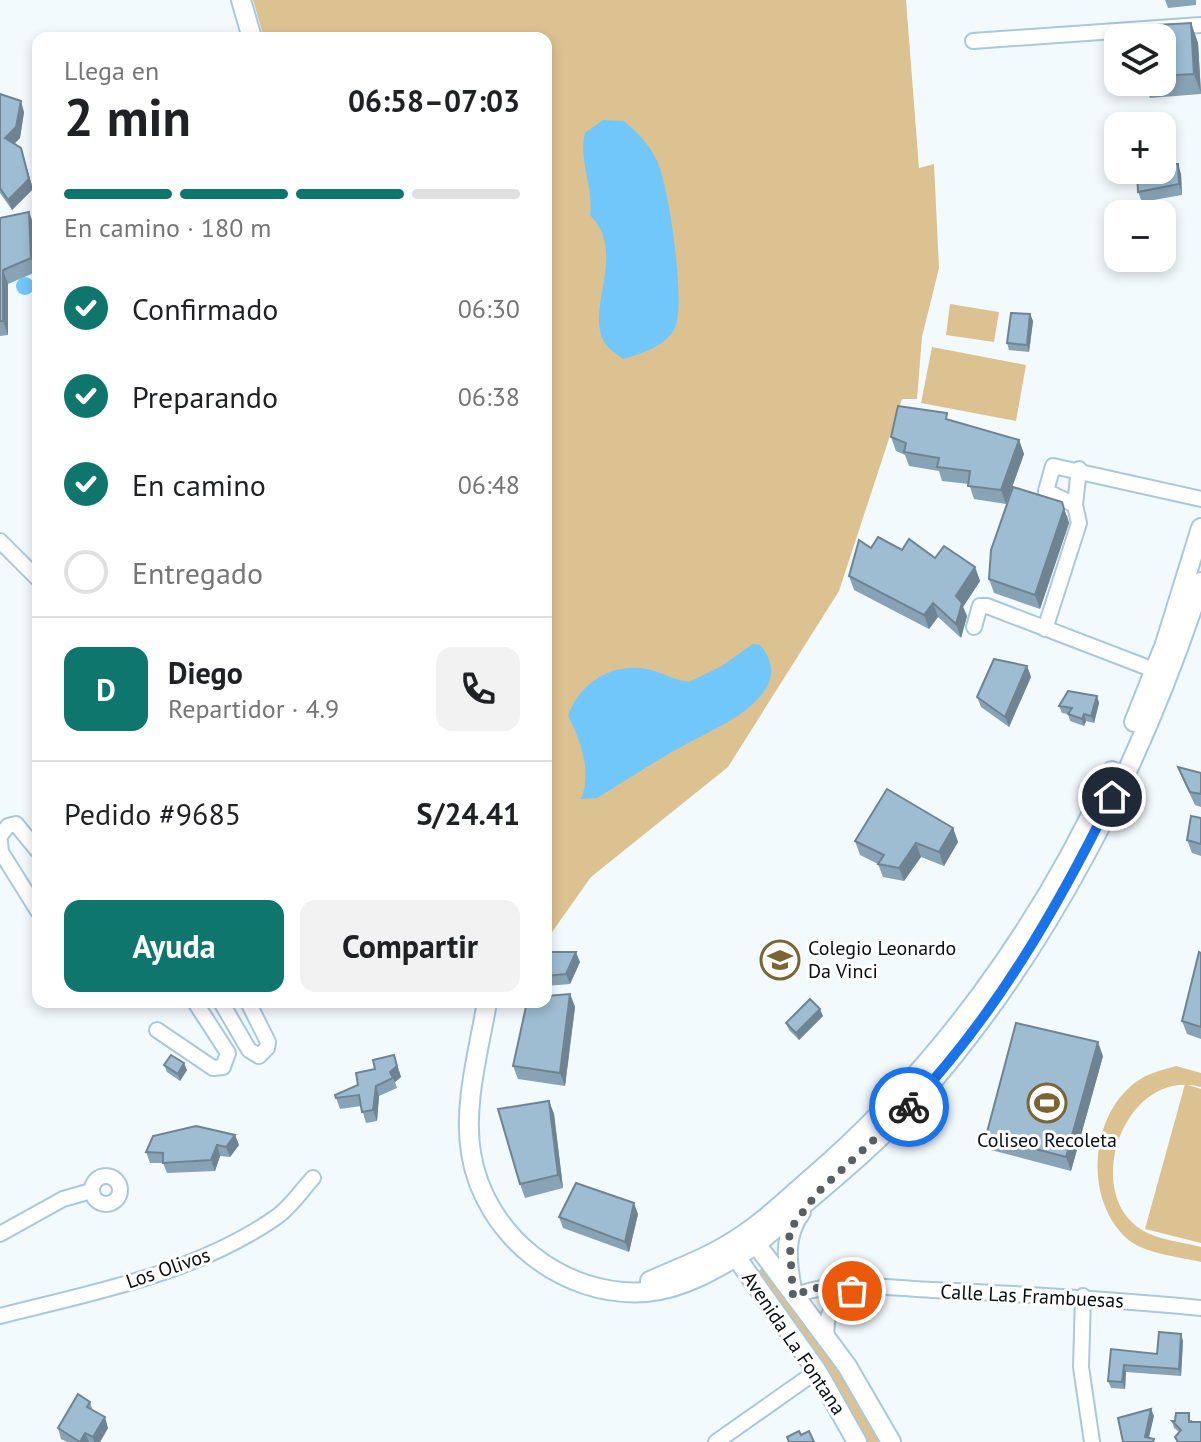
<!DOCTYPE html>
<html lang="es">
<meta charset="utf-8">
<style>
:root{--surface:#fff;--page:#f2f2f2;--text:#202124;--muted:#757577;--line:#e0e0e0;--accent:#0f766e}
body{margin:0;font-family:"PT Sans",sans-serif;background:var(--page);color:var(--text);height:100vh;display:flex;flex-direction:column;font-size:30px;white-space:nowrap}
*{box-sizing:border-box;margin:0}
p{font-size:26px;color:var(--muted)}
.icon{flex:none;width:44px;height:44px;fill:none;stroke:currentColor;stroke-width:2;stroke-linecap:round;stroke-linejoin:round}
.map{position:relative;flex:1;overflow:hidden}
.drawer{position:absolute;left:32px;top:32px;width:520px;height:976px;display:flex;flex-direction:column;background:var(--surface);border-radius:16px;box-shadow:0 4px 12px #0003}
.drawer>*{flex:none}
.controls{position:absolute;left:1104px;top:24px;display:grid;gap:16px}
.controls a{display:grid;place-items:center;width:72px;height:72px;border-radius:16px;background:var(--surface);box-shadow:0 4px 12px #0003;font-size:40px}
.pin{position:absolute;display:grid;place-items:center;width:68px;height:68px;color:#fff;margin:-34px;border:4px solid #fff;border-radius:50%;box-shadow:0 2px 8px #0007}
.courier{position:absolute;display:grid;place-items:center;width:80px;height:80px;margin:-40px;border:6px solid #1a73e8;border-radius:50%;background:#fff;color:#222;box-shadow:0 2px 10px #0007}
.overview em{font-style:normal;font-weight:700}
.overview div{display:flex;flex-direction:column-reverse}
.overview{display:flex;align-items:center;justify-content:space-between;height:136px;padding:0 32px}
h1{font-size:52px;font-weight:700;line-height:60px}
.bar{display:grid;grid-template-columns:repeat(4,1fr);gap:12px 8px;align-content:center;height:96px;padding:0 32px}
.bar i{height:10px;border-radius:6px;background:var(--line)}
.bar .selected{background:var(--accent)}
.bar p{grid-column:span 4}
.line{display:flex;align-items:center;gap:20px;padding:0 32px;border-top:2px solid var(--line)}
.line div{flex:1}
.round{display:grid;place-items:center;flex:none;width:84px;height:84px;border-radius:16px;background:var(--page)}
ol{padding:0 32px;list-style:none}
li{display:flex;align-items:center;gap:24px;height:88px}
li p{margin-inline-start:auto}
li .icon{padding:8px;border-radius:50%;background:var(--accent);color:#fff;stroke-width:4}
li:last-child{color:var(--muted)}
li i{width:44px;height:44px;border:4px solid var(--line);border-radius:50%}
.action{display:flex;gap:16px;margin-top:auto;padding:16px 32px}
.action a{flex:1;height:92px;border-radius:16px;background:var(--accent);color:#fff;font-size:32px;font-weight:700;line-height:92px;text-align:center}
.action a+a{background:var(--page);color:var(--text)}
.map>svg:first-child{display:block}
.green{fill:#dcc290}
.water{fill:#71c7fa}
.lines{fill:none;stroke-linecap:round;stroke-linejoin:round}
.street-casing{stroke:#a9c8dd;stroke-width:18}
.secondary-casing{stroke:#a9c8dd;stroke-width:22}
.street{stroke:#fff;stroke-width:14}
.secondary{stroke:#fff;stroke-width:18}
.wall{fill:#88a3b5}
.shaded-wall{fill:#6f8493}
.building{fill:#9ebdd2;stroke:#6f8493;stroke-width:2}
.done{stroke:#586066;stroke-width:8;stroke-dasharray:0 14.4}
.route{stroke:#1a73e8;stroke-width:10}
.labels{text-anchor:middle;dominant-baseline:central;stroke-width:6;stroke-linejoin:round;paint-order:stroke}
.poi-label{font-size:20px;fill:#040d14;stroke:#fff;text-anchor:start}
.street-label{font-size:20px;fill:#040d14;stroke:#fff}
</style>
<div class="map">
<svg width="1201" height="1442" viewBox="0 0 1201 1442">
<rect width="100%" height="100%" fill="#f3fafe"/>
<g class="green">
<path d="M253 0H906L919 168 934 164 939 268 922 337 917 399H902L839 591 728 767 591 877 552 932 546 929V38H264Z"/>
<path d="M950 304 999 312 994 342 946 335Z"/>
<path d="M932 347 1026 365 1016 421 921 403Z"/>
<path d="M1176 1066 1201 1073V1087C1124 1067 1081 1193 1142 1230 1158 1240 1183 1242 1201 1247V1262C1180 1257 1147 1254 1130 1241 1084 1204 1088 1117 1136 1082 1148 1073 1162 1070 1176 1066Z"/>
<path d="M1185 1084 1201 1089V1243L1145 1229Z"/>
<path d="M764 1266 834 1359 881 1442H863L755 1275Z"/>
</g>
<g class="water">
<path d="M603 120 624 121C637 132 649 144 656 159 669 182 686 305 675 328 666 346 641 354 623 359 617 354 608 349 604 342 585 306 628 254 590 215 594 186 578 162 585 133Z"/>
<circle cx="25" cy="286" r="9"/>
<path d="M753 644 760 645C771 657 776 675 765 690 747 716 714 729 688 743 657 760 628 779 597 798L581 799C592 772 581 741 568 716 579 683 612 662 647 669 662 672 673 680 689 682L720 667Z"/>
</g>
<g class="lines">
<defs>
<g id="street">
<path d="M973 41 1201 25"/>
<path d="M1075 505 1046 491 1053 466 1201 499"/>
<path d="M0 541 38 579"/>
<path d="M974 627 980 606H987L1154 670"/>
<path d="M1045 629 1079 523 1075 505 1079 469"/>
<path d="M0 836 8 826 16 824 38 851"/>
<path d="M0 842 1 852 38 911"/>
<path d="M221 1002 249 1050 259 1056 267 1048 268 1042 248 1002"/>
<path d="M157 1030 213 1068 223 1067 228 1053 195 1002"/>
<circle cx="106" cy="1190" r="14"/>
<path d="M0 1234 63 1199 91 1191"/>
<path d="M1083 1296 1081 1367 1092 1442"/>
<path d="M793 1297C832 1278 889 1288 932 1290 1022 1294 1111 1299 1201 1308"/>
<path d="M0 1316C94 1292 194 1274 275 1218 290 1208 301 1191 313 1178"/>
<path d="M827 1339C824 1316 833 1298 856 1290"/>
<path d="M716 1442 817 1371"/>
</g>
<g id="secondary">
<path d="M241 0 252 38"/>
<path d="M1134 722 1165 644 1201 528"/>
<path d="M487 1002C479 1050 463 1105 471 1153 484 1235 563 1298 646 1292 686 1289 724 1264 757 1244 812 1196 870 1152 918 1098 1047 952 1141 767 1201 582"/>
<path d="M751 1237 847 1366 891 1442"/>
<path d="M729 1247 817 1371 857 1442"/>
<path d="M650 1281C676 1269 703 1260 727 1245 757 1228 782 1204 808 1181 937 1071 1042 926 1112 771"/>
<path d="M792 1290C787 1263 783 1235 801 1212"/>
</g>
</defs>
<use href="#street" class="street-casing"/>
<use href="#secondary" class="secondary-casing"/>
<use href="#street" class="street"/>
<use href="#secondary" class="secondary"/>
</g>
<g class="wall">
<path d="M1165 0H1196V5L1168 8Z"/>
<path d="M1191 23 1198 43 1201 94 1150 98 1144 82H1162V38Z"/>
<path d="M0 94 24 112 20 138 14 144 24 159 33 189 12 210 0 193Z"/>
<path d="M1181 174 1182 195 1142 202 1138 192Z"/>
<path d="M29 212 34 226 36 272 8 284V335L0 336V218Z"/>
<path d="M1030 314 1033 321 1029 352 1009 350 1007 343Z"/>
<path d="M949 420 1019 440 1024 454 1006 504 974 499 969 484 942 481 939 471 909 466 905 455 896 451 891 437Z"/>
<path d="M1067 515 1069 523 1040 609 994 593 989 579Z"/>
<path d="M871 548 902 550 975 567 980 581 963 607 967 616 961 638 938 617 929 629 854 590 849 576Z"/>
<path d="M1027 666 1031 677 1009 727 981 707 977 697Z"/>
<path d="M1097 696 1099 703 1094 723 1086 721 1084 726 1070 721 1068 714 1062 713 1059 706Z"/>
<path d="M1178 767 1201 773V807L1195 805 1183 780Z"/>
<path d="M1201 818V856L1192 853 1187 840Z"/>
<path d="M953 828 958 842 944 866 921 857 904 881 883 877 878 864 860 855 855 841Z"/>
<path d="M546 952 580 962 570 984 546 986Z"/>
<path d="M1201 953V1039L1187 1034 1182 1021Z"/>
<path d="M570 994 575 1007 565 1086 518 1079 513 1066Z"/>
<path d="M823 1016 799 1040 789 1030 786 1023Z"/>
<path d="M394 1055 401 1077 395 1082 397 1088 379 1096 377 1121 366 1123 361 1106 340 1109 335 1095 358 1085 375 1069Z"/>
<path d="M1103 1056 1071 1171 991 1150 986 1136Z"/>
<path d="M164 1065 187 1070 180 1081 167 1072Z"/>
<path d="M549 1101 554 1114 563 1188 525 1198 520 1184Z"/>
<path d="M235 1135 239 1145 230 1157 220 1156 215 1171 167 1173 163 1163H150L146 1152Z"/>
<path d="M638 1214 629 1252 563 1228 559 1217Z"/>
<path d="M1183 1341 1181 1376 1126 1372 1125 1389 1111 1388 1108 1381 1111 1349 1157 1354Z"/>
<path d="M90 1402 93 1411 108 1428 100 1442H67L61 1439 58 1428Z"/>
<path d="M1192 1420 1201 1442H1177L1175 1437 1179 1432 1174 1428 1172 1421Z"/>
</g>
<g class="shaded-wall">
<path d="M1191 23 1198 43 1201 93 1194 74Z"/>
<path d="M21 101 24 112 20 138 9 149 5 138Z"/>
<path d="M21 148 33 189 12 210 8 200Z"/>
<path d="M1178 164 1181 174 1182 195 1179 184Z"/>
<path d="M29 212 34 226 36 272 31 258Z"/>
<path d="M3 270 8 284V335L3 321Z"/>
<path d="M1030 314 1033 321 1029 352 1027 345Z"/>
<path d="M1019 440 1024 454 1006 504 1001 490Z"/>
<path d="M1062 502 1069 523 1040 609 1035 595Z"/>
<path d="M975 567 980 581 963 607 967 616 961 638 956 624V596Z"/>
<path d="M933 603 938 617 929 629 924 615Z"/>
<path d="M1027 666 1031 677 1009 727 1005 717Z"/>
<path d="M1097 696 1099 703 1094 723 1091 716Z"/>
<path d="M1084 714 1086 721 1084 726 1082 719Z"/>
<path d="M953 828 958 842 944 866 939 852Z"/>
<path d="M916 843 921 857 904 881 899 868Z"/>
<path d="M576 952 580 962 570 984 566 974Z"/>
<path d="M570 994 575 1007 565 1086 560 1073Z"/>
<path d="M820 1009 823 1016 799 1040 796 1033Z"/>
<path d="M1098 1042 1103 1056 1071 1171 1066 1157Z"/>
<path d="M394 1055 401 1077 395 1082 390 1072Z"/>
<path d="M184 1063 187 1070 180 1081 178 1074Z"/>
<path d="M376 1086 379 1096 377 1121 373 1110Z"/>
<path d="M549 1101 554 1114 563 1188 558 1175Z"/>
<path d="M235 1135 239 1145 230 1157 226 1147Z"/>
<path d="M217 1145 220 1156 215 1171 211 1160Z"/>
<path d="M634 1203 638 1214 629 1252 625 1242Z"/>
<path d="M1181 1334 1183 1341 1181 1376 1179 1369Z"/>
<path d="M1124 1365 1126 1372 1125 1389 1122 1382Z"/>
<path d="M1151 1409 1154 1416 1148 1442 1145 1437Z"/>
<path d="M105 1417 108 1428 100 1442H94L93 1437Z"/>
<path d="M85 1433 89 1442H80Z"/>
</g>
<g class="building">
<path d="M1191 23 1194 74 1162 76V38H1140L1139 26Z"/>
<path d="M0 94 21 101 16 127 5 138 21 148 29 179 8 200 0 188Z"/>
<path d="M1162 164H1178L1179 184 1138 192 1137 170H1162Z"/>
<path d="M29 212 31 258 3 270V321H0V218Z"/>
<path d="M1011 313 1030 314 1027 345 1007 343Z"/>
<path d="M898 406 947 413 946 419 1019 440 1001 490 968 486 970 471 937 467 939 458 904 452 906 443 891 437Z"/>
<path d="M1013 487 1062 502 1064 509 1035 595 989 579 991 550Z"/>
<path d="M878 537 902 550 909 539 935 558 944 546 975 567 956 596 962 603 956 624 933 603 924 615 849 576 859 540 871 548Z"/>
<path d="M994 659 1027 666 1005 717 977 697Z"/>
<path d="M1068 691 1097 696 1091 716 1084 714 1082 719 1068 714 1072 708 1059 706Z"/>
<path d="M1178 767 1201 773V794L1190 792Z"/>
<path d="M887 789 953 828 939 852 916 843 899 868 878 864 884 855 855 841Z"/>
<path d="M1191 816 1201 818V844L1187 840Z"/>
<path d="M546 952H576L566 974 546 976Z"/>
<path d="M1199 952 1201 953V1027L1182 1021Z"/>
<path d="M570 994 560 1073 513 1066 527 1002H546V996Z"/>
<path d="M810 999 820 1009 796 1033 786 1023Z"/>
<path d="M1016 1023 1098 1042 1066 1157 986 1136Z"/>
<path d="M171 1055 184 1063 178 1074 164 1065Z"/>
<path d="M394 1055 397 1066 390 1072 393 1078 376 1086 373 1110 362 1112 359 1095 336 1098 335 1095 358 1085 356 1073 375 1069 373 1060Z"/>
<path d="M549 1101 558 1175 520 1184 498 1109Z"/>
<path d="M196 1126 235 1135 226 1147 217 1145 211 1160 163 1163V1153L146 1152 153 1136Z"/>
<path d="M576 1183 634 1203 625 1242 559 1217Z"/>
<path d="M1159 1332 1181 1334 1179 1369 1124 1365 1122 1382 1108 1381 1111 1349 1157 1354Z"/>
<path d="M78 1394 90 1402 87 1407 105 1417 93 1437 85 1433 80 1442 58 1428Z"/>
<path d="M1151 1409 1145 1437 1154 1439 1153 1442H1123L1118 1418Z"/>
<path d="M1176 1413H1189V1422H1201V1442H1178L1175 1437 1181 1430 1172 1421H1175Z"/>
<path d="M799 1431 801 1435 809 1431 814 1442H789L787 1437Z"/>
</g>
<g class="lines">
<path class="done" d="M852 1291 863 1288H812L793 1297 789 1231 817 1193 909 1107"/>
<path class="route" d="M909 1107C995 1016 1057 909 1112 797"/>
</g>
<defs>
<symbol id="school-ring" viewBox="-11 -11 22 22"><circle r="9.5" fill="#fff" stroke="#7c6535" stroke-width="1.5"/><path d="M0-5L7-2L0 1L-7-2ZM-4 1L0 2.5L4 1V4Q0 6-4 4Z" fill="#7c6535"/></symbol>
<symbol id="stadium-ring" viewBox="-11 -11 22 22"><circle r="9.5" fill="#fff" stroke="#7c6535" stroke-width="1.5"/><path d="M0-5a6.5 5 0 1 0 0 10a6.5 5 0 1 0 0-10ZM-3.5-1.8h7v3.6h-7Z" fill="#7c6535"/></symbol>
</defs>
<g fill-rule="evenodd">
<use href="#school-ring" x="758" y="938" width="44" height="44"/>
<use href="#stadium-ring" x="1025" y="1081" width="44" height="44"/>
</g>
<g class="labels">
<g class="poi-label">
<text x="808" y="948">Colegio Leonardo<tspan x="808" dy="23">Da Vinci</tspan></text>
<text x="1047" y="1140" text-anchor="middle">Coliseo Recoleta</text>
</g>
<g class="street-label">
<text transform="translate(168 1268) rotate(-19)">Los Olivos</text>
<text transform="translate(1032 1296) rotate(3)">Calle Las Frambuesas</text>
<text transform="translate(794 1343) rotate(56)">Avenida La Fontana</text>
</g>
</g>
</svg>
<div class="controls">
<a><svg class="icon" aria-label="layers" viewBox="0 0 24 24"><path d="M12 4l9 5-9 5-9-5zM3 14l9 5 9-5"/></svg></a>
<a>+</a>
<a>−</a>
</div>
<div class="pin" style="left:852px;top:1291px;background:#ea580c"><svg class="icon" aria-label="bag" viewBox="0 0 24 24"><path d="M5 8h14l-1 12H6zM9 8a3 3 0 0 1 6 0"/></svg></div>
<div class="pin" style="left:1112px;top:797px;background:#1f2937"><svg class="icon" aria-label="home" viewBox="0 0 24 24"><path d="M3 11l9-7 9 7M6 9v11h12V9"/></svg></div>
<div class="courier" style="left:909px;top:1107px"><svg class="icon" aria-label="bike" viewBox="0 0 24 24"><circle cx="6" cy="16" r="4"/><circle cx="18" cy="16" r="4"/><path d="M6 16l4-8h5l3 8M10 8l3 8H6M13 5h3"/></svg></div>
<section class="drawer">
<div class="overview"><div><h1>2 min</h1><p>Llega en</p></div><em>06:58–07:03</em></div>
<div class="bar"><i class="selected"></i><i class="selected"></i><i class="selected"></i><i></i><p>En camino · 180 m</p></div>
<ol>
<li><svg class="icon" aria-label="check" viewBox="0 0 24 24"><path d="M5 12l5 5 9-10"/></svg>Confirmado<p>06:30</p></li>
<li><svg class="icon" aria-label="check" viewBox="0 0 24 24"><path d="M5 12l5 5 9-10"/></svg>Preparando<p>06:38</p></li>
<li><svg class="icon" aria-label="check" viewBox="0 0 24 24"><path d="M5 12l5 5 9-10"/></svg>En camino<p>06:48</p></li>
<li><i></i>Entregado</li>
</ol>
<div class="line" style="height:144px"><b class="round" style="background:var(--accent);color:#fff">D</b><div><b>Diego</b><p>Repartidor · 4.9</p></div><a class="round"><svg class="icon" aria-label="phone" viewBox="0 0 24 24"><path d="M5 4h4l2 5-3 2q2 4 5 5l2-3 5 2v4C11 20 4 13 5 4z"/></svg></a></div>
<div class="line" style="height:104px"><div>Pedido #9685</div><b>S/24.41</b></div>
<div class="action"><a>Ayuda</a><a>Compartir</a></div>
</section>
</div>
